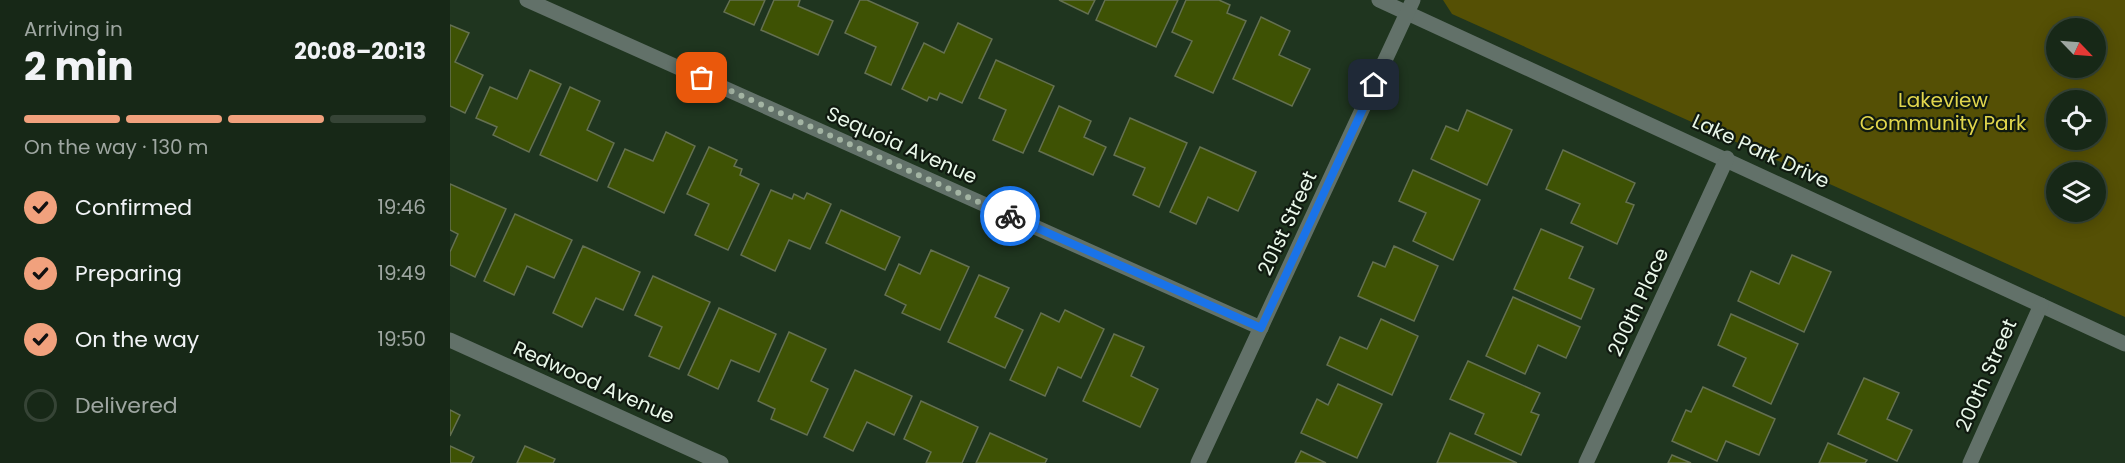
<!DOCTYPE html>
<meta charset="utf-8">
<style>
:root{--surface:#172817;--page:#203020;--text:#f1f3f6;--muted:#9ea6a1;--line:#364436;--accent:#f1a17d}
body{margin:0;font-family:Poppins,sans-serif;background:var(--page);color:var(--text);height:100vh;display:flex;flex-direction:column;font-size:22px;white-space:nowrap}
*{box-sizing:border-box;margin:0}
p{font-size:20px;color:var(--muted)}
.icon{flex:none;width:33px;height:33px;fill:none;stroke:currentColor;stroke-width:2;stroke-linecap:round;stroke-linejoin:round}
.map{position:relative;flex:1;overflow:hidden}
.panel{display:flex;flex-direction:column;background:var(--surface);width:450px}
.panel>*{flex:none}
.needle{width:39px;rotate:115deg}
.buttons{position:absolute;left:1596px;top:18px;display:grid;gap:12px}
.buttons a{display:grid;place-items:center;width:60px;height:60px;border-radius:50%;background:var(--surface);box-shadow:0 3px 15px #0003,0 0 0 2px var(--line);font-size:30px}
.pin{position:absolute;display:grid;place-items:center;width:51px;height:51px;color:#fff;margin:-26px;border-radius:12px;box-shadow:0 3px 9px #0006}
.courier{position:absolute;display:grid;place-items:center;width:60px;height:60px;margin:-30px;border:4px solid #1a73e8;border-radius:50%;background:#fff;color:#222;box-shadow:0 2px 8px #0007}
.overview em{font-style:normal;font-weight:700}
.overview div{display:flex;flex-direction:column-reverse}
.overview{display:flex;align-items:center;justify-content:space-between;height:102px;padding:0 24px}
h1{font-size:39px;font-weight:700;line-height:45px}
.bar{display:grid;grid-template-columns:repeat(4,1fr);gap:9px 6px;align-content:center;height:72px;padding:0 24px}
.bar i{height:8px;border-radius:4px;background:var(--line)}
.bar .active{background:var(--accent)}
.bar p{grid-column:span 4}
ol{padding:0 24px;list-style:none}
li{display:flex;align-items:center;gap:18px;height:66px}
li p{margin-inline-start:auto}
li .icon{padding:6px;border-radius:50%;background:var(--accent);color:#111;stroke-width:4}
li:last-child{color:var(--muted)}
li i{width:33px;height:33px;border:3px solid var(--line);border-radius:50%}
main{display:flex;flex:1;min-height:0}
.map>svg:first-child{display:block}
.green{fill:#555005;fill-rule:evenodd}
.building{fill:#3e5204;stroke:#647051;stroke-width:1.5}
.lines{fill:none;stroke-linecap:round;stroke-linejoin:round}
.street{stroke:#627169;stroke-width:15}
.done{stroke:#a3b4a3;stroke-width:6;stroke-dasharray:0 10.8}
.route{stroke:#1a73e8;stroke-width:8}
.labels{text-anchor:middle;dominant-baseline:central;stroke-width:4.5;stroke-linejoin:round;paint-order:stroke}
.park-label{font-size:20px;fill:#e1d64d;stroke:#101a10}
.street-label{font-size:20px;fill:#eaf8ea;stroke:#101a10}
</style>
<main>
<section class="panel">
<div class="overview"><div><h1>2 min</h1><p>Arriving in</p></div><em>20:08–20:13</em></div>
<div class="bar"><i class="active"></i><i class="active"></i><i class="active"></i><i></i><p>On the way · 130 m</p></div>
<ol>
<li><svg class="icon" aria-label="check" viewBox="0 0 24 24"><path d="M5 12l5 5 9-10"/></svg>Confirmed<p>19:46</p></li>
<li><svg class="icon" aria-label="check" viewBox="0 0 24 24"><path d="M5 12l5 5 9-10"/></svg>Preparing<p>19:49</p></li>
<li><svg class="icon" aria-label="check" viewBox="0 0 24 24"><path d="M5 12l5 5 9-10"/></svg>On the way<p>19:50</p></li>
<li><i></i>Delivered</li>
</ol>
</section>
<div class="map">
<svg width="1675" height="463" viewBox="0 0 1675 463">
<rect width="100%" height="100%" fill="#1f351f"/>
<path class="green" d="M993 0H1675V317L1002 14ZM1606 28H1646V68H1606ZM1606 100H1646V140H1606ZM1606 172H1646V212H1606Z"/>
<g class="building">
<path d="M280 0H315L304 25 274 12Z"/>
<path d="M324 0H350L348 6 383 21 368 55 311 30Z"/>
<path d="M410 0H417L468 23 441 85 415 73 426 47 395 33Z"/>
<path d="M609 0H645L638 14Z"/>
<path d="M655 0H728L706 47 646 20Z"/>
<path d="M736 0H769L780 5 777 13 796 21 763 93 725 76 742 41 722 32Z"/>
<path d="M811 17 840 31 829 55 860 69 842 106 783 79Z"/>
<path d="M508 23 542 39 512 103 490 93 487 100 479 97 477 101 452 89 474 43 494 53Z"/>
<path d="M0 25 19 33 5 62 33 75 15 113 0 106Z"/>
<path d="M546 60 604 86 573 153 543 140 556 110 529 98Z"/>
<path d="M80 70 111 84 79 152 43 135 47 127 26 118 40 87 67 99Z"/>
<path d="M120 87 150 101 137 130 164 143 147 181 90 155Z"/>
<path d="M609 106 641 121 634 137 656 147 643 175 589 151Z"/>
<path d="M1017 110 1062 130 1037 185 981 159 996 126 1008 131Z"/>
<path d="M680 118 737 143 709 207 683 195 695 168 664 155Z"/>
<path d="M216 132 245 146 214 213 158 187 175 149 203 161Z"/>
<path d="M259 147 287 160 284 166 292 169 290 175 309 184 278 250 245 235 259 204 237 194Z"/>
<path d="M750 147 806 172 788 211 758 197 746 224 720 212Z"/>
<path d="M1113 150 1185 183 1176 202 1184 205 1167 244 1121 223 1130 204 1096 189Z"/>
<path d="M963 170 1030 200 1003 260 963 241 976 213 949 201Z"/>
<path d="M0 184 56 209 25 277 0 265V252L8 234 0 230Z"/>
<path d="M321 190 342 199 344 194 354 199 357 193 381 204 360 249 339 240 325 271 291 255Z"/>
<path d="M391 210 450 237 435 270 376 243Z"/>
<path d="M65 214 122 240 104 278 77 266 64 295 34 281Z"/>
<path d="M1091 229 1133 247 1119 278 1144 289 1131 319 1064 289Z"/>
<path d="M133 246 190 272 173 310 146 298 132 327 103 313Z"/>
<path d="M944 246 988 266 964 321 908 296 923 262 935 267Z"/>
<path d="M481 250 519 267 490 330 452 313 456 305 435 295 449 264 470 274Z"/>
<path d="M1342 255 1381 272 1354 332 1288 301 1301 271 1329 284Z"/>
<path d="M529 275 559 288 545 317 573 330 555 368 498 342Z"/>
<path d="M203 276 260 302 229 369 199 356 212 327 185 315Z"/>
<path d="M1063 297 1130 327 1116 358 1088 345 1075 374 1036 356Z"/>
<path d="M269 308 326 334 309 372 281 360 268 389 238 375Z"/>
<path d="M615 310 654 329 631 378 608 367 595 396 560 380 591 313 609 322Z"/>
<path d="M1281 314 1348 344 1321 404 1283 386 1296 358 1268 345Z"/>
<path d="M931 319 968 336 942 395 877 365 890 337 917 349Z"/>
<path d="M339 332 376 349 361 381 378 389 357 435 321 419 325 409 308 401Z"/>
<path d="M664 334 694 347 681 376 708 389 690 427 633 401Z"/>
<path d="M1018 361 1090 393 1081 412 1089 415 1071 455 1025 434 1034 414 1000 399Z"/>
<path d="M405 370 462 396 444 435 417 422 403 451 374 437Z"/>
<path d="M1414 378 1449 393 1437 419 1462 430 1447 461 1388 434Z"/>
<path d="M888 384 932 404 907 458 851 433 867 399 878 405Z"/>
<path d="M1253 387 1325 419 1309 455 1276 441 1267 461 1222 441 1236 410 1241 412Z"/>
<path d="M471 401 528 427 512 463H476L481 452 454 439Z"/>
<path d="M0 410 10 415 0 436Z"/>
<path d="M540 433 597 459 595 463H526Z"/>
<path d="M1000 433 1067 463H987Z"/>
<path d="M1378 443 1417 460 1415 463H1369Z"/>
<path d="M0 446 24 457 21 463H0Z"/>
<path d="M75 446 105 459 103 463H67Z"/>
<path d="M851 451 876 463H845Z"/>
<path d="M1222 455 1241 463H1218Z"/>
</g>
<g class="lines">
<g class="street">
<path d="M77 0 811 328"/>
<path d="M929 0 1675 344"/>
<path d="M0 340 271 463"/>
<path d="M748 463 963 0"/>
<path d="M1136 463 1277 158"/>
<path d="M1520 463 1591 305"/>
</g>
</g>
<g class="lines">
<path class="done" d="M252 78 560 216"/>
<path class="route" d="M560 216 811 328 924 85"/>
</g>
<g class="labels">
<g class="park-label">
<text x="1493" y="100">Lakeview<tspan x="1493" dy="23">Community Park</tspan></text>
</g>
<g class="street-label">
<text transform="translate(452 145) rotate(24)">Sequoia Avenue</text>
<text transform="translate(1311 151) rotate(25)">Lake Park Drive</text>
<text transform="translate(837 223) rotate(-65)">201st Street</text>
<text transform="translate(1188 302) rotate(-65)">200th Place</text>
<text transform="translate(1536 375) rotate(-66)">200th Street</text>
<text transform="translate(144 382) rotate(24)">Redwood Avenue</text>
</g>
</g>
</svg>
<div class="buttons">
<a><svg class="needle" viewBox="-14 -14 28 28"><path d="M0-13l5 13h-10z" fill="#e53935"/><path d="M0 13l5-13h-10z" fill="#9ea6a1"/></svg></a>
<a><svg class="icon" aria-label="locate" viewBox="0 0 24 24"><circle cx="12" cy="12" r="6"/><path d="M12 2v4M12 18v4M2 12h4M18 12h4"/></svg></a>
<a><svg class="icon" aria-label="layers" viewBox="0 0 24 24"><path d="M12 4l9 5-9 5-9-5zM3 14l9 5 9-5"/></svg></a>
</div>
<div class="pin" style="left:252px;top:78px;background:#ea580c"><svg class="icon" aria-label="bag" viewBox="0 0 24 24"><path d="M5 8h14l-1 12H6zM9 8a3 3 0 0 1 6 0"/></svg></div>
<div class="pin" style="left:924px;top:85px;background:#1f2937"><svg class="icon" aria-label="home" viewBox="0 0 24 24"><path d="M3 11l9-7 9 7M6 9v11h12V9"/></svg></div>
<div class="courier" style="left:560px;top:216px"><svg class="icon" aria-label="bike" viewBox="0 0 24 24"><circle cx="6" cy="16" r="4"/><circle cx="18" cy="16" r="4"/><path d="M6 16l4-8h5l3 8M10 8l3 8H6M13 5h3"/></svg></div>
</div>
</main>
